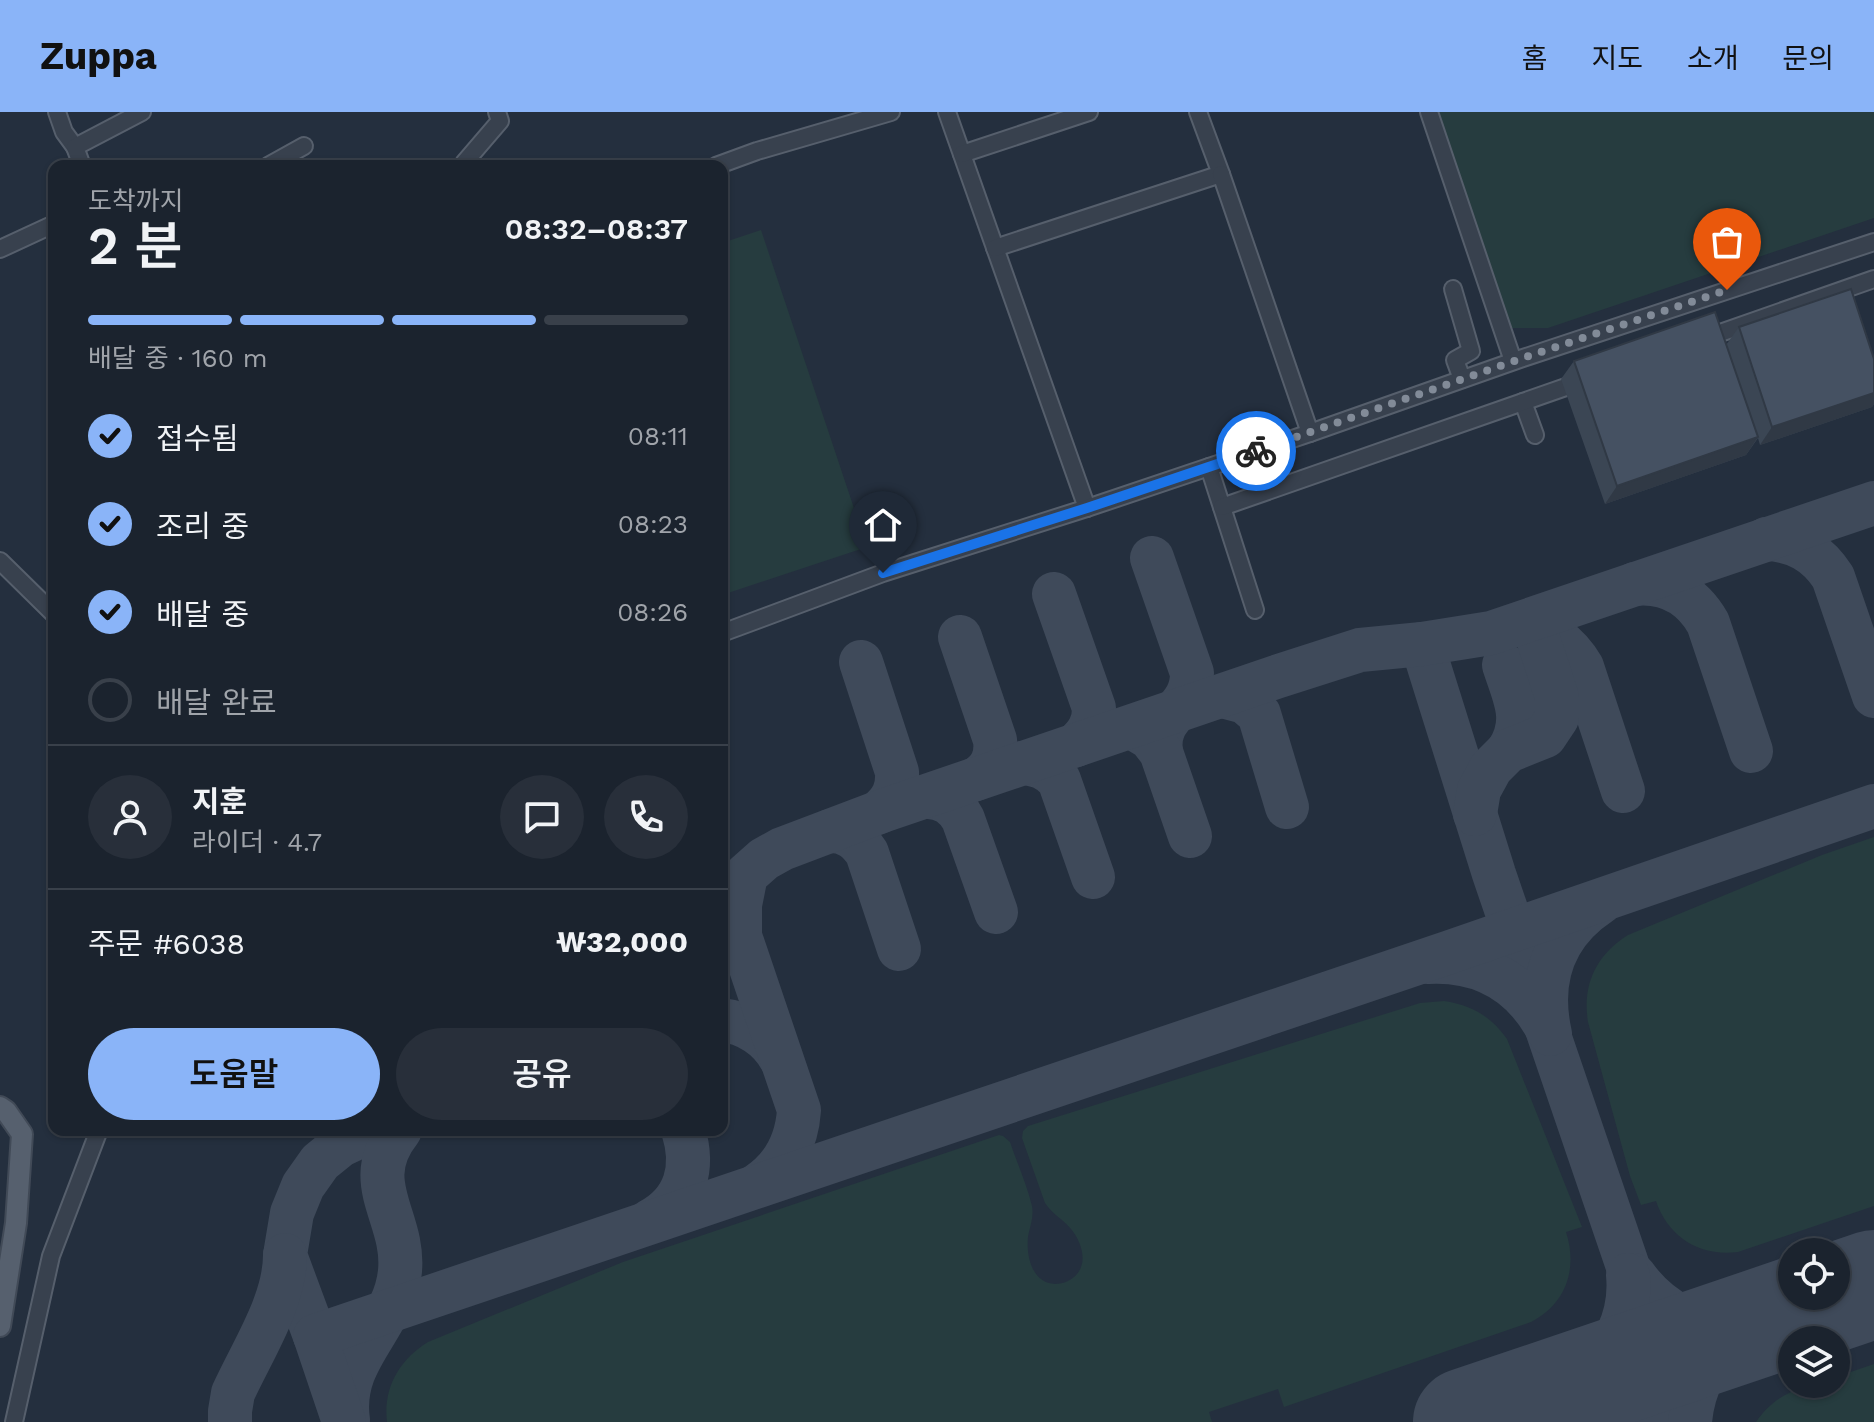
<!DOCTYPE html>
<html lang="ko">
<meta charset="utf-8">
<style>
:root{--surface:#1b232e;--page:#282f3a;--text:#f1f3f6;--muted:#a0a4aa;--line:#39404a;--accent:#8ab4f8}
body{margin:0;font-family:"Work Sans","Noto Sans KR",sans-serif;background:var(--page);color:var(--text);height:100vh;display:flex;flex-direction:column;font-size:30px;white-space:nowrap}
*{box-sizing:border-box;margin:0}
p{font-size:26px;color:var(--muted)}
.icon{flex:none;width:44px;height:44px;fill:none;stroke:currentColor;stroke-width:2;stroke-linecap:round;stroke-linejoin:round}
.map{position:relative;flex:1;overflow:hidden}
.drawer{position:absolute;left:48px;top:48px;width:680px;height:976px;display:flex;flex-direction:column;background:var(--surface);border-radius:16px;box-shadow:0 2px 6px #0004,0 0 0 2px var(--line)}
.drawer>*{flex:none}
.fabs{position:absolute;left:1778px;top:1126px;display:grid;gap:16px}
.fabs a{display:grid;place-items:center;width:72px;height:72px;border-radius:50%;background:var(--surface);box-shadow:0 2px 6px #0004,0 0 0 2px var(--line);font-size:40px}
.pin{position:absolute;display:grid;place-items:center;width:68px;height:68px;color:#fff;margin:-82px -34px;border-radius:50% 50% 50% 0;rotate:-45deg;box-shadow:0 0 8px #0007}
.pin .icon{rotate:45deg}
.courier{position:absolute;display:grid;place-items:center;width:80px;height:80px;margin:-40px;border:6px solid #1a73e8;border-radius:50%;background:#fff;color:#222;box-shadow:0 2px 10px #0007}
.head em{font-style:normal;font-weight:600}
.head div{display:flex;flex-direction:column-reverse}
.head{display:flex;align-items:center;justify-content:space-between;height:136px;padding:0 40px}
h1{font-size:52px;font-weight:600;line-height:60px}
.bar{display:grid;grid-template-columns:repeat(4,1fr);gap:12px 8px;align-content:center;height:96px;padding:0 40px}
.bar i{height:10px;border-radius:6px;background:var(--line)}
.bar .selected{background:var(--accent)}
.bar p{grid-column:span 4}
.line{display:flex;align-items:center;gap:20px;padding:0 40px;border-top:2px solid var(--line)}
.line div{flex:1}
.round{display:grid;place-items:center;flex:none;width:84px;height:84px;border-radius:42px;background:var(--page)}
ol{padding:0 40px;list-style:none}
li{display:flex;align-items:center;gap:24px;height:88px}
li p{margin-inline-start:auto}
li .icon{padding:8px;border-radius:50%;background:var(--accent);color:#111;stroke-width:4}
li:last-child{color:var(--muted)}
li i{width:44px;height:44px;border:4px solid var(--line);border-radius:50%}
.cta{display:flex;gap:16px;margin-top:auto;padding:16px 40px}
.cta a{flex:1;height:92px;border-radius:48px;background:var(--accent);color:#111;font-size:32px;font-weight:600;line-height:92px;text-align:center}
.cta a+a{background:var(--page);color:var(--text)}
header{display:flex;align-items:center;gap:48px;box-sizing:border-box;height:112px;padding:0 40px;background:var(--accent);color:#111}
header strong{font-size:38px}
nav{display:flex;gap:44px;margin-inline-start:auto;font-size:28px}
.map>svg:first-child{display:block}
.green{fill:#263c3f}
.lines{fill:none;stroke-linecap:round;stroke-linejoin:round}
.taxiway{stroke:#3f4a5a;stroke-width:44}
.runway{stroke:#3f4a5a;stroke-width:108}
.minor-casing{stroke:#565f6c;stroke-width:20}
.major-casing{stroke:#414a57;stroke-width:24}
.minor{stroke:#38414e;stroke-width:16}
.major{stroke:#56606e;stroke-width:20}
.wall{fill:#3b4654}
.shaded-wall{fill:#303945}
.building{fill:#455162;stroke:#303945;stroke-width:2}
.done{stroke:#828b98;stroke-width:8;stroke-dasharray:0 14.4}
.route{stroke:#1a73e8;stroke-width:10}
</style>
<header>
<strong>Zuppa</strong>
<nav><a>홈</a><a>지도</a><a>소개</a><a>문의</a></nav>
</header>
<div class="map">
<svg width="1874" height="1310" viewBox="0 0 1874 1310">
<rect width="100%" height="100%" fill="#242f3e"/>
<g class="green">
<path d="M1435 0H1874V106L1548 216H1512Z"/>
<path d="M761 118 867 435 722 483V131Z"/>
<path d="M1874 725V1094L1738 1140C1700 1145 1668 1125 1656 1089L1641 1093 1630 1064 1588 910C1582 873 1596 843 1628 823L1822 743Z"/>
<path d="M1444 889C1471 893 1491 904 1507 927L1582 1115 1566 1120C1578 1157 1566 1192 1531 1210L1284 1295 1278 1277 1209 1300 1212 1310H387C383 1276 399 1248 428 1230L623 1150 999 1023 1003 1024 1010 1030C1017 1051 1027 1073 1032 1094 1034 1105 1030 1114 1028 1125 1026 1144 1032 1171 1055 1172 1064 1172 1072 1168 1077 1162 1088 1149 1081 1129 1071 1117 1063 1107 1052 1102 1045 1091L1022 1026 1023 1019 1028 1014 1420 891Z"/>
<path d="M1874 1252V1310H1756C1776 1281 1802 1272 1836 1272V1265Z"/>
</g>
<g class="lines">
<g class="taxiway">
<path d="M1766 427C1795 428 1817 440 1833 465L1874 584"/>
<path d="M1152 446 1192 561C1192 601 1156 600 1161 640"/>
<path d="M1635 472C1667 469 1692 483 1708 511L1751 639"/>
<path d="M1054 482 1094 596C1094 612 1088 622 1076 633"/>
<path d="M1526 515C1551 519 1569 533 1582 555L1623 679"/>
<path d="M960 525 995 628C997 645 991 658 976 667"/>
<path d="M1422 532 1494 762 1681 1310"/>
<path d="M861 550 897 660C898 678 892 689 879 700"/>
<path d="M1504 553C1514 584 1528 608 1508 639"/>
<path d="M1222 584 1245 590 1259 602 1287 695"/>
<path d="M1140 620 1150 626 1161 640 1190 724"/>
<path d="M1022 651C1037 652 1048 656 1059 668L1093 765"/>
<path d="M925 685C942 684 955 692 963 707L996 800"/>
<path d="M1475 702 1479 678 1491 656 1508 639 1545 624 1557 606V585L1532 508"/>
<path d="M830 719C847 719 858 727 867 741L899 837"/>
<path d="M1428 850C1484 847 1525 872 1550 922 1538 868 1553 822 1600 791"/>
<path d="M722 908C747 911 769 925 781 947"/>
<path d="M756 1074C783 1057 797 1029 799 998L740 824V793L746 763 764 747 782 737 885 698 1276 565 1360 538 1422 532 1491 521 1874 391"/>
<path d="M650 1109C686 1090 695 1055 683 1018"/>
<path d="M1634 1163C1658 1197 1693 1215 1733 1220"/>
<path d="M315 1224 285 1143 292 1101 303 1074 320 1050 341 1033 373 1018"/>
<path d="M1581 1271C1612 1243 1632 1205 1628 1163"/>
<path d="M1581 1271C1615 1276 1644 1287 1668 1310"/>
<path d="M348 1308C339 1245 395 1216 400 1159 405 1104 358 1071 400 1018"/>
<path d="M230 1310V1299L233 1281C252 1239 285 1190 285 1143"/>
<path d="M344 1310 315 1224 1450 840 1874 694"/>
<path d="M1690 1310C1693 1274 1709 1246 1733 1220"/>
</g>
<path class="runway" d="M1467 1310 1874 1172"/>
<defs>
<g id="minor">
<path d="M57 0 64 20 75 35"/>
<path d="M947 0 1087 396"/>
<path d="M1429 0 1513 249"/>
<path d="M962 42 1089 0"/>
<path d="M82 54 75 35 142 0"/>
<path d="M268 54 304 34"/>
<path d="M465 54 464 51 500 9 497 0"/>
<path d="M716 54 757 39 891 0"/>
<path d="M995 136 1221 62 1198 0"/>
<path d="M0 137 54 112"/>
<path d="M1453 177 1471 239 1455 248 1462 267"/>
<path d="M1703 227 1874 167"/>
<path d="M1523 290 1535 323"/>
<path d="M1310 321 1520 247 1874 130"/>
<path d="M1209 355 1255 498"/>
<path d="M1222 395 1583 269"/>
<path d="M0 449 54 502"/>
<path d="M722 521 883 461 1087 396 1310 321 1221 62"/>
<path d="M14 1310 51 1144 99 1018"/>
</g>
<path id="major" d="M0 995 6 999 22 1022 16 1111 0 1214"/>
</defs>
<use href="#minor" class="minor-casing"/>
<use href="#major" class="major-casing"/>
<use href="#minor" class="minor"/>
<use href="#major" class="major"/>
</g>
<path class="wall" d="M1739 215 1874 247V292L1872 295 1760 333 1758 326 1746 343 1605 392 1561 267 1574 249 1726 233Z"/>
<g class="shaded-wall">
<path d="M1874 281V292L1872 295 1760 333 1772 315Z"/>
<path d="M1758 325 1746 343 1605 392 1617 374Z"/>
</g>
<g class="building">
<path d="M1851 177 1874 247V281L1772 315 1739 215Z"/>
<path d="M1715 200 1758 325 1617 374 1574 249Z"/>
</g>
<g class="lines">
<path class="done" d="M1256 339 1520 247 1727 178"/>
<path class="route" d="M883 461 1087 396 1256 339"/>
</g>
</svg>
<div class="fabs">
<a><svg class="icon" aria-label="locate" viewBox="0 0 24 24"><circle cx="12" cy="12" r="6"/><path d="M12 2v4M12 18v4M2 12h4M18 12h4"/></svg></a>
<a><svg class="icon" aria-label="layers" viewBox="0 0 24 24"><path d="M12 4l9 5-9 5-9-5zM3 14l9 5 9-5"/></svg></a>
</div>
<div class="pin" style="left:1727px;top:178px;background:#ea580c"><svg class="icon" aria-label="bag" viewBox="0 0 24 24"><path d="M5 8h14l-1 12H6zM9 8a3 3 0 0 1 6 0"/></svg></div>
<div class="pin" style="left:883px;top:461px;background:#1f2937"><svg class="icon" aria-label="home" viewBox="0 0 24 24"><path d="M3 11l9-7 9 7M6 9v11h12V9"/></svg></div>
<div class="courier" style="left:1256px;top:339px"><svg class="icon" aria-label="bike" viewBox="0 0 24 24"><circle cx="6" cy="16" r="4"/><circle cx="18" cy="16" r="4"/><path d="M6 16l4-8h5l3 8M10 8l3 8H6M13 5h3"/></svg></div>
<section class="drawer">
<div class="head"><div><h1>2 분</h1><p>도착까지</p></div><em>08:32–08:37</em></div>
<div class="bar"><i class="selected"></i><i class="selected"></i><i class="selected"></i><i></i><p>배달 중 · 160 m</p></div>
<ol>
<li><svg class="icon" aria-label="check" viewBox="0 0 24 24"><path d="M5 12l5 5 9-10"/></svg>접수됨<p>08:11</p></li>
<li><svg class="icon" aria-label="check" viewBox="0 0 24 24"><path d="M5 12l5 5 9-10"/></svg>조리 중<p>08:23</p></li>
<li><svg class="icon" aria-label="check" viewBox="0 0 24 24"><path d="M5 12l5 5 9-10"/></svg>배달 중<p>08:26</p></li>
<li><i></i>배달 완료</li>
</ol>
<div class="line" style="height:144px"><a class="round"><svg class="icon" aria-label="person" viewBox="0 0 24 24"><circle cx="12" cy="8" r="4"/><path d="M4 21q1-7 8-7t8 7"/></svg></a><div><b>지훈</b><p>라이더 · 4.7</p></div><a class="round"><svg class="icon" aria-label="chat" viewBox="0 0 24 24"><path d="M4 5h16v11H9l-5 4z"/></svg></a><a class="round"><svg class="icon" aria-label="phone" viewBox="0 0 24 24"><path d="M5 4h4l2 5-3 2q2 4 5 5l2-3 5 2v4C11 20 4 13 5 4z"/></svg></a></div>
<div class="line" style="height:104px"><div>주문 #6038</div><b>₩32,000</b></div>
<div class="cta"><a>도움말</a><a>공유</a></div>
</section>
</div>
